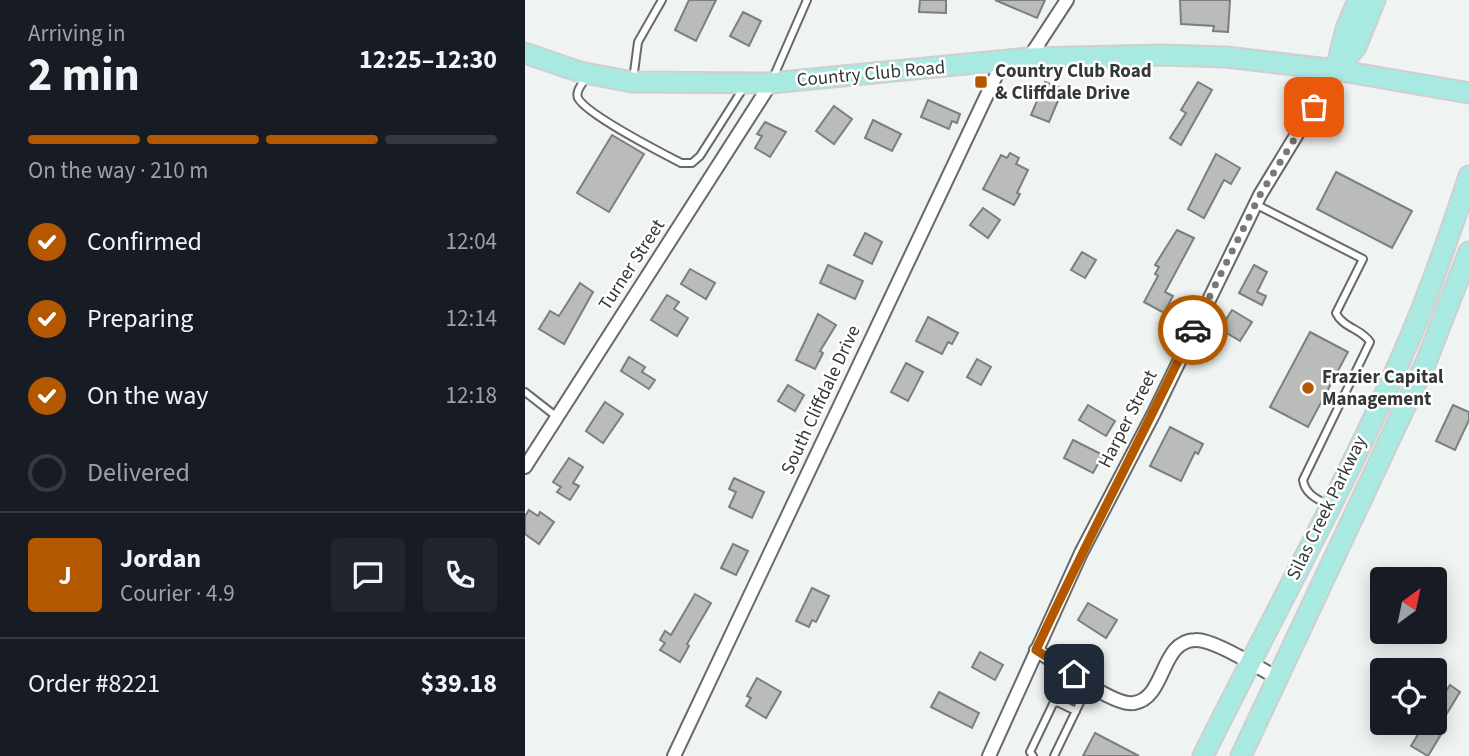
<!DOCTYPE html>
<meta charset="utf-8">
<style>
:root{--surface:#171b24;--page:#20242c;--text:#f1f3f6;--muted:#9ea1a6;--line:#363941;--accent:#b45800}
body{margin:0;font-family:"Source Sans 3",sans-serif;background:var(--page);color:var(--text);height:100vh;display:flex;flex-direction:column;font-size:26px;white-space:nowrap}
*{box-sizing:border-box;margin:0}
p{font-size:23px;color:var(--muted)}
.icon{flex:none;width:38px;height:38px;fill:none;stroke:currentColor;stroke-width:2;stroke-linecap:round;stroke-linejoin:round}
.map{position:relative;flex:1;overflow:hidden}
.sheet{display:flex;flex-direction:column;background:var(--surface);width:525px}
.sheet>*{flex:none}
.needle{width:46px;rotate:33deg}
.tools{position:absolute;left:845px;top:567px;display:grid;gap:14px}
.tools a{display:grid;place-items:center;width:77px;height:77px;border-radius:7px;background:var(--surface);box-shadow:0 4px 18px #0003;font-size:35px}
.pin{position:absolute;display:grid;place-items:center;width:60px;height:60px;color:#fff;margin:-30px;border-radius:14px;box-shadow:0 4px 10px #0006}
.courier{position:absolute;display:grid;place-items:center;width:70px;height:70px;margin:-35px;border:5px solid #b45800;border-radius:50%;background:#fff;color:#222;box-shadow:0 2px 9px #0007}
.overview em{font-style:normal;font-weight:700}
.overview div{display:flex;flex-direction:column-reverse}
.overview{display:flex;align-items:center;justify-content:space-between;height:119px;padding:0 28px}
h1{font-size:46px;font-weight:700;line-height:52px}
.bar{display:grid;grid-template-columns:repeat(4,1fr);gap:10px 7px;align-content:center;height:84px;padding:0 28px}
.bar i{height:9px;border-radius:5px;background:var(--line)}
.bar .active{background:var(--accent)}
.bar p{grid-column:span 4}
.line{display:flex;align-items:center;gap:18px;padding:0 28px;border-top:2px solid var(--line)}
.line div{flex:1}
.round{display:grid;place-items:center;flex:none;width:74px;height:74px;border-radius:7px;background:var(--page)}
ol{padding:0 28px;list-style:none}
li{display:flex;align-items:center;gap:21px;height:77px}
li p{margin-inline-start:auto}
li .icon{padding:7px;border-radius:50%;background:var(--accent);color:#fff;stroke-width:4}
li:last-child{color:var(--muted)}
li i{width:38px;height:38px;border:4px solid var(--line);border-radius:50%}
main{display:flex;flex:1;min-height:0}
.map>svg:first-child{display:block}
.building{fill:#b9bcb9;stroke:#7c7f7c;stroke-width:2}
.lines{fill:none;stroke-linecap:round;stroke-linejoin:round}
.service-casing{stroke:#676a69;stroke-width:10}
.minor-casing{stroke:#676a69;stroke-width:16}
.primary-casing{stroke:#cfcfcf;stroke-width:23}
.service{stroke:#fff;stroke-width:6}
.minor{stroke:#fff;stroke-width:12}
.primary{stroke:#a8e9e2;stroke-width:19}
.done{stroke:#777978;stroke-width:7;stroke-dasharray:0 12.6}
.route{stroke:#b45800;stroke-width:9}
.poi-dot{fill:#b45800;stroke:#fff;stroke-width:2.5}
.labels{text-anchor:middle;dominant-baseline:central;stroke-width:5;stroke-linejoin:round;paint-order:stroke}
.poi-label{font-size:19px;font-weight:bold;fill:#363837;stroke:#fff;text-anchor:start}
.street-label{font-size:19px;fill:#363837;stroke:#fff}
</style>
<main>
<section class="sheet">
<div class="overview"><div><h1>2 min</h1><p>Arriving in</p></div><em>12:25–12:30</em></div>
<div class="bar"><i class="active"></i><i class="active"></i><i class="active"></i><i></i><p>On the way · 210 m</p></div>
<ol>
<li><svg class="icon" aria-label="check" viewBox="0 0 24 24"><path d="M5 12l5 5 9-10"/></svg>Confirmed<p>12:04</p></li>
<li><svg class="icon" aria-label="check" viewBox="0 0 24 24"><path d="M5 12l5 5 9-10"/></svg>Preparing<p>12:14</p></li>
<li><svg class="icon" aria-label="check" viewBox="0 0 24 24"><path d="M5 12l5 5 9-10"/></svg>On the way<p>12:18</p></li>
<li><i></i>Delivered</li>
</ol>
<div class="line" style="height:126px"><b class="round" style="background:var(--accent);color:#fff">J</b><div><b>Jordan</b><p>Courier · 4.9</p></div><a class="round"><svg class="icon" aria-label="chat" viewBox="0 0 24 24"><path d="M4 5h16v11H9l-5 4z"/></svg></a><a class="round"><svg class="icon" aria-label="phone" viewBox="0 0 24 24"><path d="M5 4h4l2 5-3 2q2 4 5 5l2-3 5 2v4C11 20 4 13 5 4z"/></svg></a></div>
<div class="line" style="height:91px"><div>Order #8221</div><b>$39.18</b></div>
</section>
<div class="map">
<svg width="944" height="756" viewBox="0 0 944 756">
<rect width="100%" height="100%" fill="#eff3f1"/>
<g class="building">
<path d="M164 0H191L171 41 150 30Z"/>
<path d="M395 0H421V13L394 12Z"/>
<path d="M470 0H520L512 18Z"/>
<path d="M655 0H705L703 32 688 31 689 26 656 24Z"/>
<path d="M218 12 236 21 224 46 205 36Z"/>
<path d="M520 82 538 89 524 122 506 115Z"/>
<path d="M673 82 687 90 656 145 645 138 661 113 656 110Z"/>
<path d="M403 100 435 114 432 123 427 121 424 129 396 117Z"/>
<path d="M309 106 327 119 309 144 291 131Z"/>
<path d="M348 120 376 134 367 151 340 138Z"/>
<path d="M240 122 261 132 245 157 230 148 237 136 232 134Z"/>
<path d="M87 135 119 154 84 212 52 193Z"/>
<path d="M485 153 494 158 491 164 503 170 492 193 495 194 489 205 458 189 476 155 482 158Z"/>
<path d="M691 154 715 168 706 184 699 180 679 218 663 209Z"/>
<path d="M811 172 887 211 867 248 792 209Z"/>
<path d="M458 208 475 220 463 238 445 225Z"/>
<path d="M652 230 669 238 640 292 648 296 639 313 619 302 633 276 630 274 634 267 630 265Z"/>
<path d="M340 233 357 242 347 264 329 255Z"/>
<path d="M557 252 571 260 560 278 546 270Z"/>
<path d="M303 265 338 281 330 299 295 283Z"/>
<path d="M729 265 742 272 732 292 741 296 737 305 714 293Z"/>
<path d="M165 269 190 283 181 299 156 284Z"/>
<path d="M55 283 68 292 39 344 14 329 25 311 34 316Z"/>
<path d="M142 295 154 302 149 309 163 318 152 336 126 320Z"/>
<path d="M707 310 727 322 715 341 695 329Z"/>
<path d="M293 314 311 325 295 351 298 353 290 369 271 360Z"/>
<path d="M403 317 433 333 427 344 423 342 417 354 391 341Z"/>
<path d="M785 332 823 352 783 427 745 407Z"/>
<path d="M104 357 120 367 117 372 130 380 124 389 96 371Z"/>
<path d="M452 359 466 367 456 385 442 377Z"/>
<path d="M381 363 398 372 383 401 366 392Z"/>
<path d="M263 385 279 395 270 411 253 401Z"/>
<path d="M80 402 98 414 78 443 61 431Z"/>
<path d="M563 405 590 421 581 436 554 420Z"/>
<path d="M928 405 944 412V420L930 450 911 441Z"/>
<path d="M645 427 678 444 673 454 670 452 656 481 625 466Z"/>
<path d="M548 440 578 455 568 473 539 458Z"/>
<path d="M44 458 58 467 48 483 54 486 45 500 32 492 36 487 28 482Z"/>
<path d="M209 478 239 492 227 518 204 507 211 492 204 489Z"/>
<path d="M4 510 13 516 15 512 29 522 14 544 0 534V516Z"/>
<path d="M208 544 223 551 211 575 196 568Z"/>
<path d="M287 588 304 596 291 622 287 620 284 627 271 621Z"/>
<path d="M170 594 186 603 162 644 164 646 155 662 135 650 140 643 135 640 140 631 146 635Z"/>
<path d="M563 603 592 620 581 638 553 620Z"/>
<path d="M455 652 478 665 470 680 447 667Z"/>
<path d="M232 678 256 692 241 718 221 706 226 698 222 696Z"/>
<path d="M925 685 935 692 913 728 918 731 903 756 886 746 900 723H910V699L914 702Z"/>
<path d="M414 692 454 713 447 728 406 707Z"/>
<path d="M570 733 614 756H558Z"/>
</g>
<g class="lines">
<defs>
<g id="service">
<path d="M61 78C58 83 50 91 53 98 62 115 137 153 156 163H167L175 156 219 87"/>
<path d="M248 78 282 0"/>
<path d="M108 80 113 42 137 0"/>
<path d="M730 204 838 259 811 313C818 328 837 329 845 342L778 480C780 494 792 499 803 505"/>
<path d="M0 392 32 417"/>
<path d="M508 756 505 752 528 704 532 702 551 711"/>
<path d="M529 756 563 686"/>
</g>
<g id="minor">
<path d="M504 58 542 0"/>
<path d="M0 467 246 83"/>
<path d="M511 650C530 662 589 707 609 703 641 698 635 641 670 640 689 639 733 668 753 678"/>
<path d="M149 756 478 61"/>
<path d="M464 756 556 553 629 413 735 195 811 70"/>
</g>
<g id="primary">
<path d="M0 53 55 72 107 82 246 83 504 58 638 55 701 57 811 70 944 93"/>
<path d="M812 65 821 29 833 0"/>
<path d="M811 70 831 47 850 0"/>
<path d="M678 756C744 623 817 492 877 356 903 297 924 237 944 176"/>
<path d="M716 756 901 362 944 252"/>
</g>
</defs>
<use href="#service" class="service-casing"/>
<use href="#minor" class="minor-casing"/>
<use href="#primary" class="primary-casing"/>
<use href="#service" class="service"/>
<use href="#minor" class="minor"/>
<use href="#primary" class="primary"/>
</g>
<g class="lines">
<path class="done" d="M668 330 735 195 789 107"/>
<path class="route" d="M549 674 511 650C561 542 617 437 668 330"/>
</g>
<g class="poi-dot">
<rect x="449" y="75" width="14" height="14" rx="3.5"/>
<circle cx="783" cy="388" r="7"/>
</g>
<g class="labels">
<g class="poi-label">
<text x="470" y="71">Country Club Road<tspan x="470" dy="22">&amp; Cliffdale Drive</tspan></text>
<text x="797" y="377">Frazier Capital<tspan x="797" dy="22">Management</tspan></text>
</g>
<g class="street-label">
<text transform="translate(346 74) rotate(-5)">Country Club Road</text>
<text transform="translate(107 265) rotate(-57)">Turner Street</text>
<text transform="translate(296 400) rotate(-65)">South Cliffdale Drive</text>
<text transform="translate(603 419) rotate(-63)">Harper Street</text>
<text transform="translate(802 508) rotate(-64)">Silas Creek Parkway</text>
</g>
</g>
</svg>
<div class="tools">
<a><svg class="needle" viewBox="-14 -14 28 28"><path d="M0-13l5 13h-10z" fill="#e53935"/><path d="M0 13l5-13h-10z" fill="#9ea1a6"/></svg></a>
<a><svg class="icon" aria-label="locate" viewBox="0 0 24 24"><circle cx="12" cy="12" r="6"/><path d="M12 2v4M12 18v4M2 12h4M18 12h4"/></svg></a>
</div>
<div class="pin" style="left:789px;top:107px;background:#ea580c"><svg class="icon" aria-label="bag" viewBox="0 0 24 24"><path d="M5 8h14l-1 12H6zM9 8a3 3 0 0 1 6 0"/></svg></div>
<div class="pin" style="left:549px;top:674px;background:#1f2937"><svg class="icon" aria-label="home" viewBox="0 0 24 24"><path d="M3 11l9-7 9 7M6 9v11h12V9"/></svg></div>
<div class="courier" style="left:668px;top:330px"><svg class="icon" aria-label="car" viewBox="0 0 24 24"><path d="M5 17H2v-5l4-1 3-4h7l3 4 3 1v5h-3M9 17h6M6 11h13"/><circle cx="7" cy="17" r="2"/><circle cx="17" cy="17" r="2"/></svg></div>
</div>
</main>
